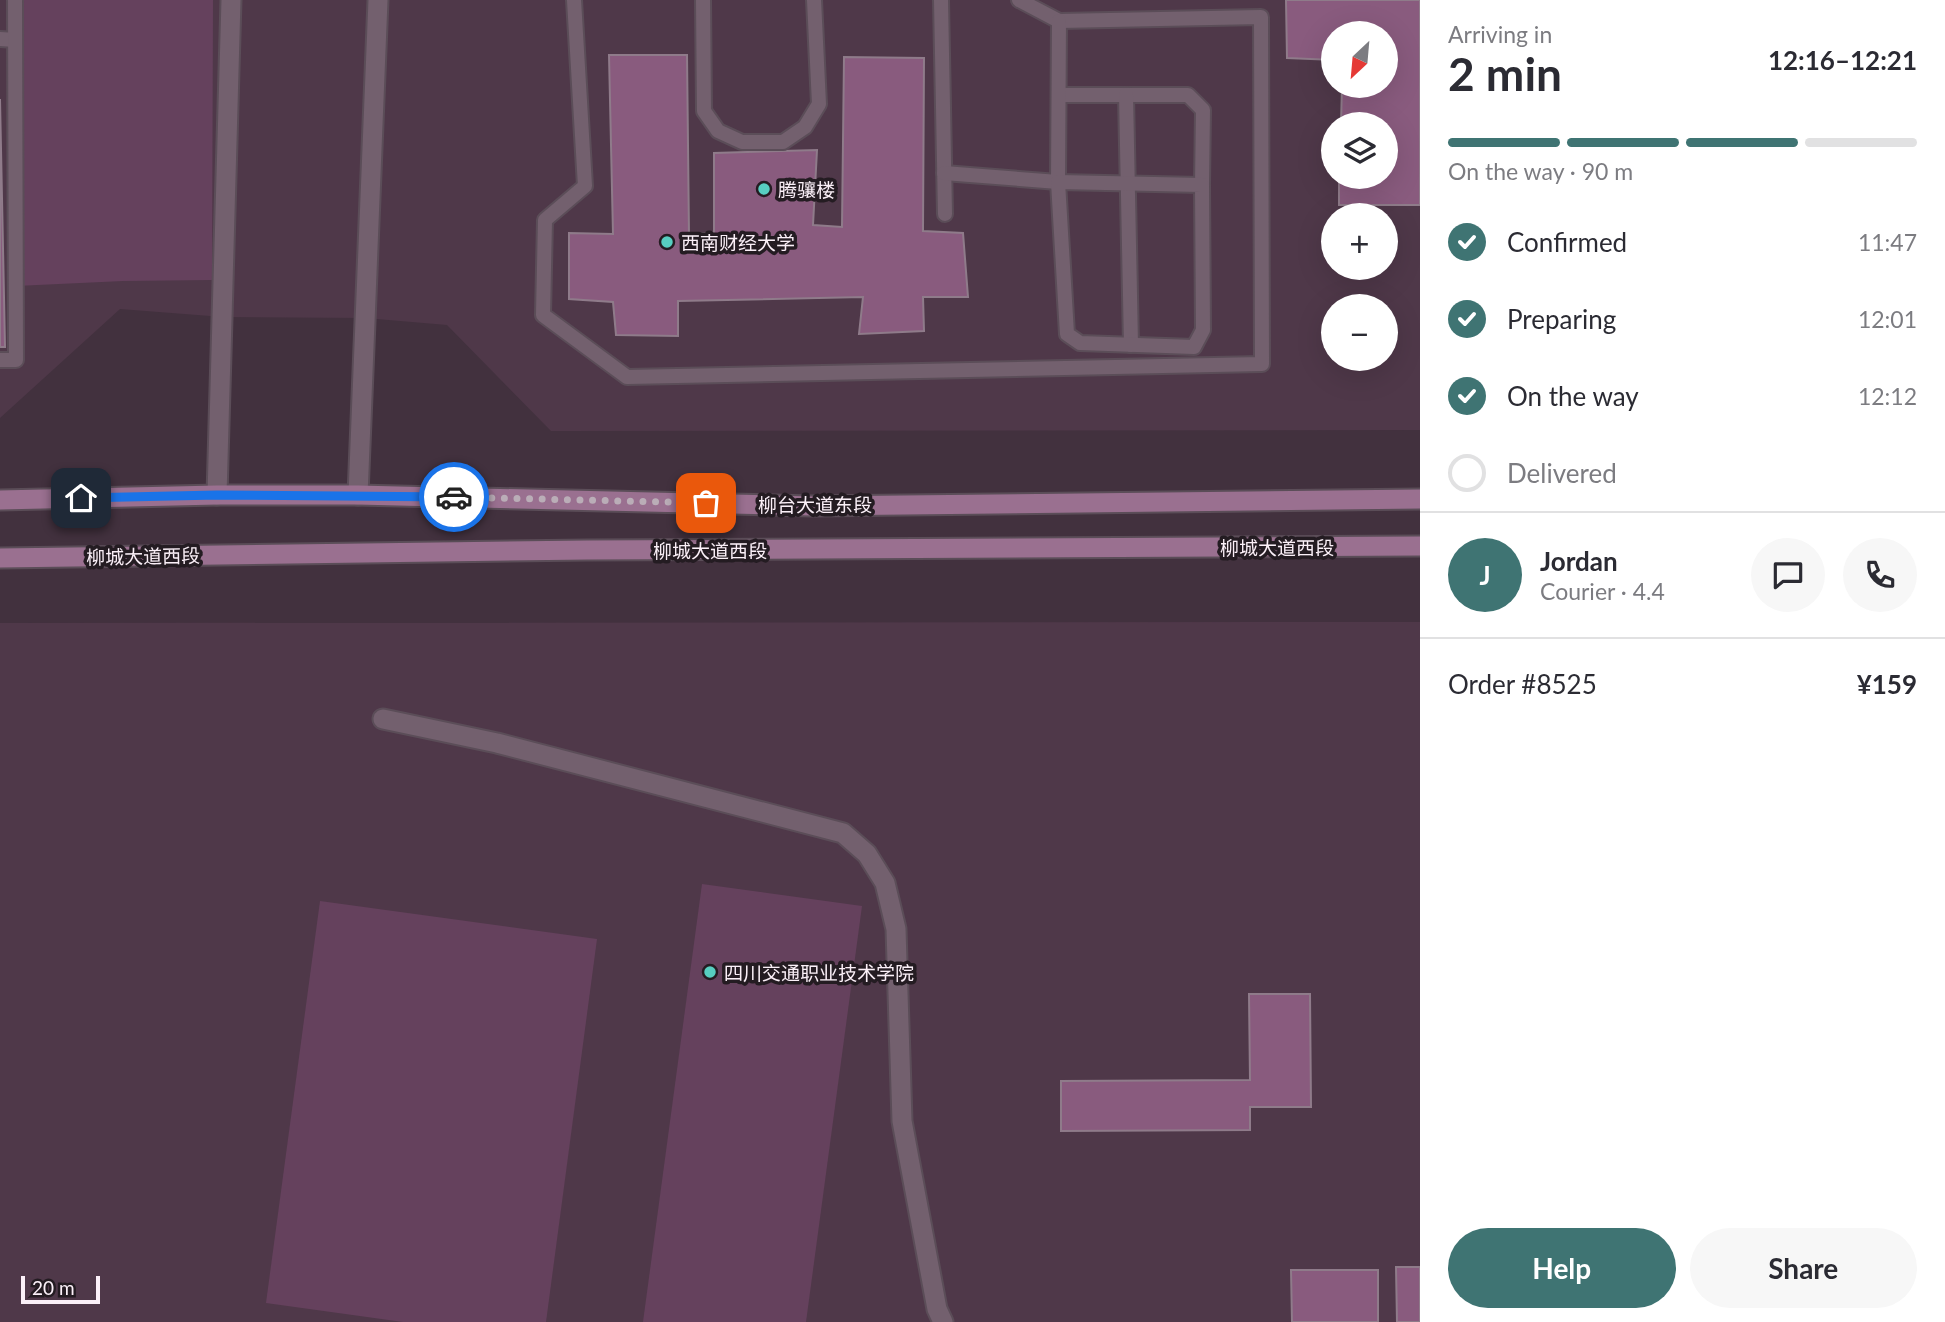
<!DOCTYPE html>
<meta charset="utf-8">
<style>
:root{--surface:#fff;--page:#f7f7f7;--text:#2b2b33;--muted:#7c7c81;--line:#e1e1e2;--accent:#3f7473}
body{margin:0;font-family:Lato,"Noto Sans SC",sans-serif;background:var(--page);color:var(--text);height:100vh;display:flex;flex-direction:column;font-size:26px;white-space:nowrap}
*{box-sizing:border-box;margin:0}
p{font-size:23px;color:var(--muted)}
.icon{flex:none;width:38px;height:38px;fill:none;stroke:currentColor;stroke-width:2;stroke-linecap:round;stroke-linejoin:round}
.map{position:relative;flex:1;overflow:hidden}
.drawer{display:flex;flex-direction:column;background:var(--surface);width:525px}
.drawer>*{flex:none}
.needle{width:46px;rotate:206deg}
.fabs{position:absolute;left:1321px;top:21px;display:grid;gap:14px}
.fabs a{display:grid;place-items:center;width:77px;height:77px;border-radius:50%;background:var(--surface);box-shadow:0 7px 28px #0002;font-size:35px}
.scale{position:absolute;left:21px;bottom:18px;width:79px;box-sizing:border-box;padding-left:7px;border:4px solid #fbf0f8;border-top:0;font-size:19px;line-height:24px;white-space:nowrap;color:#fbf0f8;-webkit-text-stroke:5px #241c22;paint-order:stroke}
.pin{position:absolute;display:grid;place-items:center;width:60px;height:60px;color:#fff;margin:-30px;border-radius:14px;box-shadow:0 4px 10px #0006}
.courier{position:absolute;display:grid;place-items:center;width:70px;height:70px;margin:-35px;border:5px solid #1a73e8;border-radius:50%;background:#fff;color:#222;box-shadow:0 2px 9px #0007}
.summary em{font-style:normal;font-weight:700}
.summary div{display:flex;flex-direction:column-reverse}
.summary{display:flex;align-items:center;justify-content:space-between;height:119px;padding:0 28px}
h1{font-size:46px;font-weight:700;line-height:52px}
.bar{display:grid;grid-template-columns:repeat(4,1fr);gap:10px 7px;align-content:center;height:84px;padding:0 28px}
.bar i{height:9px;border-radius:5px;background:var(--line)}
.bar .current{background:var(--accent)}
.bar p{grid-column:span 4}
.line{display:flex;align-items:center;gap:18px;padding:0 28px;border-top:2px solid var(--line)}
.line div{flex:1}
.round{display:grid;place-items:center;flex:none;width:74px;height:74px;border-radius:37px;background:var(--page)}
ol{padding:0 28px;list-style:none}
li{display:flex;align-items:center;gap:21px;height:77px}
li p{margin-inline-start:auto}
li .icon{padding:7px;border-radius:50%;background:var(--accent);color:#fff;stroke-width:4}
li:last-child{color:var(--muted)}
li i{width:38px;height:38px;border:4px solid var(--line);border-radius:50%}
.action{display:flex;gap:14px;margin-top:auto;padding:14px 28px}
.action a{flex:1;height:80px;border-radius:42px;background:var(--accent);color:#fff;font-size:28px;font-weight:700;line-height:80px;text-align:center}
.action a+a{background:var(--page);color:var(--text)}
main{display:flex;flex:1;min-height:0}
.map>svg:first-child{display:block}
.built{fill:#4f3849;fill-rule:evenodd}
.green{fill:#65415d}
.building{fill:#895b7e;stroke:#8f7b8a;stroke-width:2}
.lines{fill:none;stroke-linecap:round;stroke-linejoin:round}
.service-casing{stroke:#5b4d58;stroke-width:18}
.minor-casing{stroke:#5b4d58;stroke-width:23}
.secondary-casing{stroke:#5b4d58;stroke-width:23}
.service{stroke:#73606e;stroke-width:14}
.minor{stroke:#73606e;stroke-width:19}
.secondary{stroke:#9a7090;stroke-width:19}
.done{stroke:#baadb7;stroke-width:7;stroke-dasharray:0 12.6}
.route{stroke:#1a73e8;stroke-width:9}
.poi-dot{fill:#57cec1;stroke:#241c22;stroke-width:2.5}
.labels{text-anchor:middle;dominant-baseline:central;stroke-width:7;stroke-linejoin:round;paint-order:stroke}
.poi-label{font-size:19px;fill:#fbf0f8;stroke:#241c22;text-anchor:start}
.street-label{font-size:19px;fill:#fbf0f8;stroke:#241c22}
</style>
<main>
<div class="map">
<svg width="1420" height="1322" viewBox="0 0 1420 1322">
<rect width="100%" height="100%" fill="#42313e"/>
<g class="built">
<path d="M0 0H1420V430L551 431 447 325 365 318 223 317 120 309 0 418ZM1334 33H1386V86H1334ZM1334 124H1386V177H1334ZM1334 215H1386V268H1334ZM1334 306H1386V359H1334Z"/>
<path d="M1420 622V1322H0V623Z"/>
</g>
<g class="green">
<path d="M15 0H213L212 280 123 281 16 286Z"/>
<path d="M702 884 862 906 806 1322H643Z"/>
<path d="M320 901 597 939 546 1322H403L266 1303Z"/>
</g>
<g class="building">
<path d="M1286 0H1420V205H1339V177H1386V124H1341L1342 86H1386V33H1334V60L1287 58Z"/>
<path d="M609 55H687L689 235 714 232V153L817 150 813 225 842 227 844 57 924 58 923 231 963 233 968 297H923L924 331 859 334 863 297 678 301V336L616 335 613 302 569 299V233L613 234Z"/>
<path d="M0 99 5 347H0Z"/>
<path d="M1249 994H1310L1311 1107H1250V1130L1061 1131V1081L1250 1080Z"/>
<path d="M1396 1267H1420V1322H1397Z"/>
<path d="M1291 1270H1378V1322H1292Z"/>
</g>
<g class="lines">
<defs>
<g id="service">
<path d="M574 0 585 186 545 220 543 315 627 377 1262 364 1261 17 1059 21 1019 0"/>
<path d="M703 0 704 111 718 131 742 142H783L805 127 819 104 814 0"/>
<path d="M941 0 945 214"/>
<path d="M0 39 15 40"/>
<path d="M1059 95H1188L1203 110 1202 185"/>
<path d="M1126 95 1131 345"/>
<path d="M944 173 1058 182 1059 21"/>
<path d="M1058 182 1202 185 1203 330 1194 347 1080 343 1067 334Z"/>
<path d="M0 360H16L15 0"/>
</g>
<g id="minor">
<path d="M217 495 231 0"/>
<path d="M358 495 378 0"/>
<path d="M383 719 497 743 843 833 867 854 885 883 896 929 902 1121 937 1309 943 1322"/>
</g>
<g id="secondary">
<path d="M0 500 217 495H358L813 506 1420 499"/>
<path d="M0 558 587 550 1420 546"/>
</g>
</defs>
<use href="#service" class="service-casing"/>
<use href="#minor" class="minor-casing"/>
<use href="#secondary" class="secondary-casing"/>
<use href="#service" class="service"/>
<use href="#minor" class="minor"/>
<use href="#secondary" class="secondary"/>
</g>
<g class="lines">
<path class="done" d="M454 497 706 503"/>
<path class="route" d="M81 498 217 495 454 497"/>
</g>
<g class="poi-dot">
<circle cx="764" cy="189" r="7"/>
<circle cx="667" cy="242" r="7"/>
<circle cx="710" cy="972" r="7"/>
</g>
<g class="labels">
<g class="poi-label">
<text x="778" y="189">腾骧楼</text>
<text x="681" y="242">西南财经大学</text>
<text x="724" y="972">四川交通职业技术学院</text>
</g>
<g class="street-label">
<text x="815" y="504">柳台大道东段</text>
<text x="1277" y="547">柳城大道西段</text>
<text x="710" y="550">柳城大道西段</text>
<text transform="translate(143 556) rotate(-1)">柳城大道西段</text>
</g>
</g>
</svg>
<div class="fabs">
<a><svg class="needle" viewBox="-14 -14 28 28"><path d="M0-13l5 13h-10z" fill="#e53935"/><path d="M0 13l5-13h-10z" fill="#7c7c81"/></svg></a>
<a><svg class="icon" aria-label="layers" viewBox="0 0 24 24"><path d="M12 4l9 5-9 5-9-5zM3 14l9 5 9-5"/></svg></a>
<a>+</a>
<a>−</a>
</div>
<div class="scale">20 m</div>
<div class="pin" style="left:706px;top:503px;background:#ea580c"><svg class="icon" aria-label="bag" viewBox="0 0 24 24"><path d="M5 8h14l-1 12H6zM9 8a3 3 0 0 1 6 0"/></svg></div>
<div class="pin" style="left:81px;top:498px;background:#1f2937"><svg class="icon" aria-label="home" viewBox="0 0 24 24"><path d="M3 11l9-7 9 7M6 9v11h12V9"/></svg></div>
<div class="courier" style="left:454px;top:497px"><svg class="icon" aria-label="car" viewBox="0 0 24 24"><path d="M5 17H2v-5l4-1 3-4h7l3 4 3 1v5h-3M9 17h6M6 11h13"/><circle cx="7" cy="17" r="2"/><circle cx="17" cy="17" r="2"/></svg></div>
</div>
<section class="drawer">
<div class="summary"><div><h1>2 min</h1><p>Arriving in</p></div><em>12:16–12:21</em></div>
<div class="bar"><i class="current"></i><i class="current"></i><i class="current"></i><i></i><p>On the way · 90 m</p></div>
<ol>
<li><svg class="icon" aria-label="check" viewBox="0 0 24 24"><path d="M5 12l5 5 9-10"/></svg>Confirmed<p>11:47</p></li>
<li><svg class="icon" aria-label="check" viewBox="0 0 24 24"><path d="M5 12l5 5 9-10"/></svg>Preparing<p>12:01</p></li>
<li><svg class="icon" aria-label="check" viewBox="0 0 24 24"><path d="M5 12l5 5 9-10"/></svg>On the way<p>12:12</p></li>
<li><i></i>Delivered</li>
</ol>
<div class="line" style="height:126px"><b class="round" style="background:var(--accent);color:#fff">J</b><div><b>Jordan</b><p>Courier · 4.4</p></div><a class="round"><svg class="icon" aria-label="chat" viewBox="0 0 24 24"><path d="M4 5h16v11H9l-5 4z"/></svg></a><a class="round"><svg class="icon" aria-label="phone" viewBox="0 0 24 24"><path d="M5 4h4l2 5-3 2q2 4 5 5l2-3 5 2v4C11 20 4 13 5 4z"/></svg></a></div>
<div class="line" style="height:91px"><div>Order #8525</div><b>¥159</b></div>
<div class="action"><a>Help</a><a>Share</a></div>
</section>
</main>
